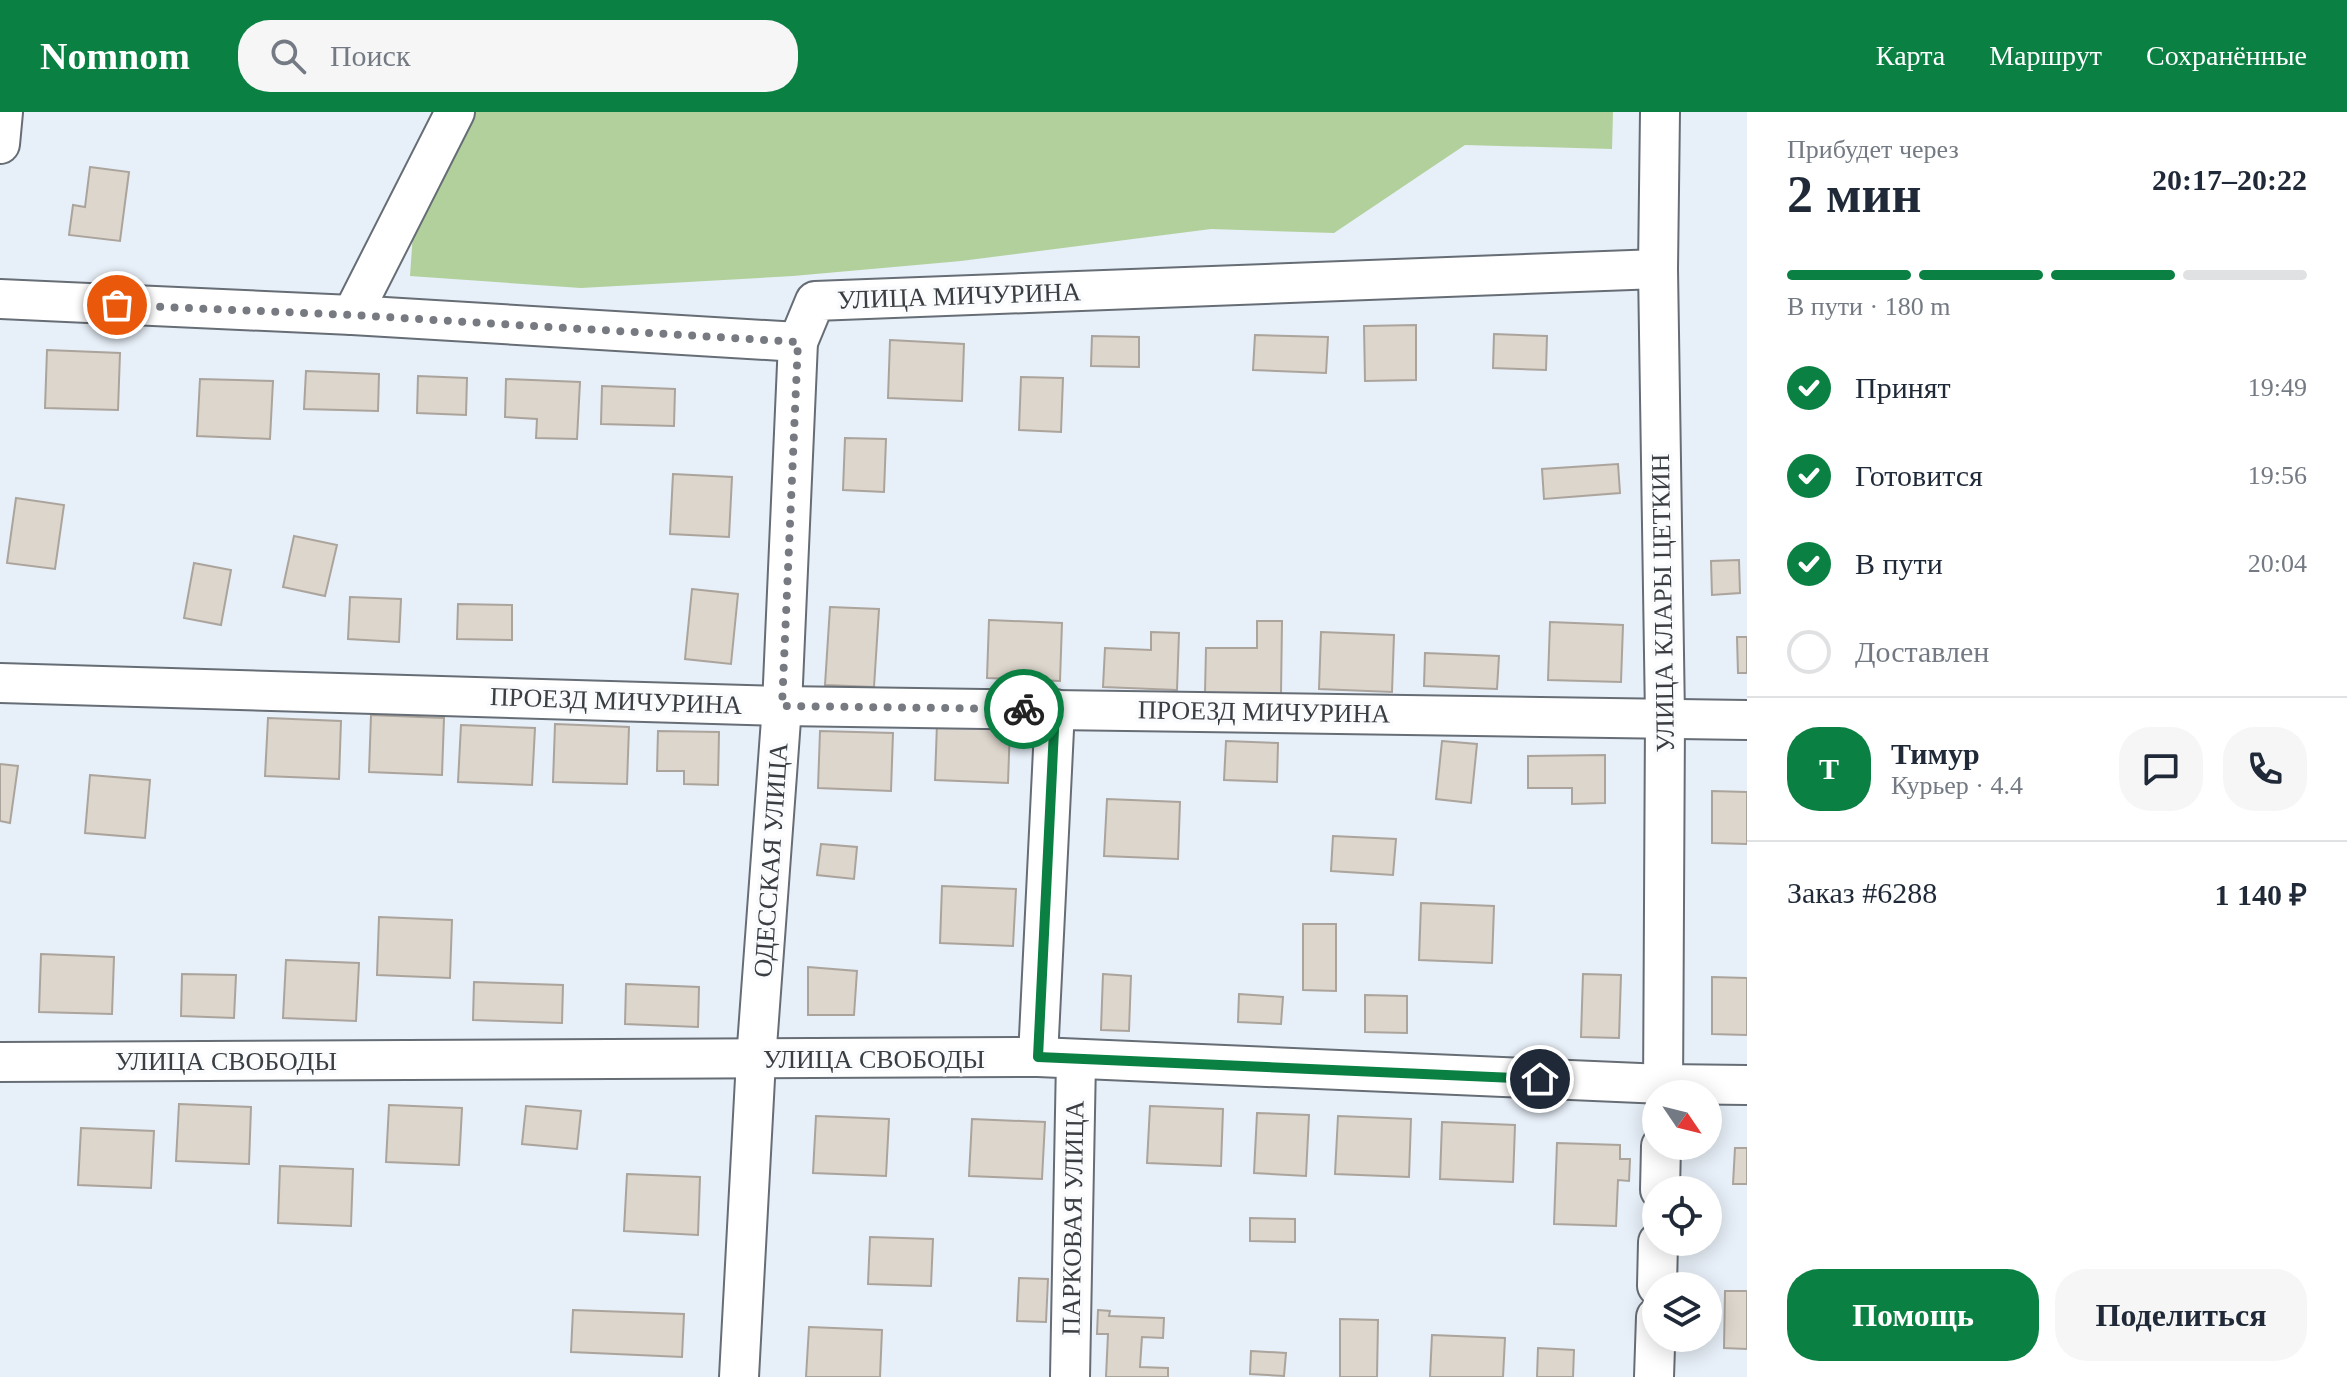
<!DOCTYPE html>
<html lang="ru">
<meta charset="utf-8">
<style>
:root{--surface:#fff;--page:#f6f6f7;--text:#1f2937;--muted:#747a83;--line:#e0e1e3;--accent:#0b8043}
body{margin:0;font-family:Georgia,serif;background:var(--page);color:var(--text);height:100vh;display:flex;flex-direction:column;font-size:30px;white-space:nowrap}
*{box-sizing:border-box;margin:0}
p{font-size:26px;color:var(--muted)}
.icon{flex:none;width:44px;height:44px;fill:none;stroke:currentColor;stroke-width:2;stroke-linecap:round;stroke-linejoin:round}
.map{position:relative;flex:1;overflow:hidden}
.details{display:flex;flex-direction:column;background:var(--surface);width:600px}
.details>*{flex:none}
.needle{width:52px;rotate:125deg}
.controls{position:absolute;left:1642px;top:968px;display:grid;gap:16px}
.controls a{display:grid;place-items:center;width:80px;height:80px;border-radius:50%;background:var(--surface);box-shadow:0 4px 20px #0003;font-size:40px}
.pin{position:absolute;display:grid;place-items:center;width:68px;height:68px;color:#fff;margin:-34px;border:4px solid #fff;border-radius:50%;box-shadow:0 2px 8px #0007}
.courier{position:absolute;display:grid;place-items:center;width:80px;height:80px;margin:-40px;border:6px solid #0b8043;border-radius:50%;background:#fff;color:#222;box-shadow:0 2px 10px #0007}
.overview em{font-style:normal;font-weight:800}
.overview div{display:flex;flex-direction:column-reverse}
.overview{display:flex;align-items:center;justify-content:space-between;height:136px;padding:0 40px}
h1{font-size:52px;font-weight:800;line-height:60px}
.bar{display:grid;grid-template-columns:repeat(4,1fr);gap:12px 8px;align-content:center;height:96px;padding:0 40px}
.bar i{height:10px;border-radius:6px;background:var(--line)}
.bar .active{background:var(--accent)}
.bar p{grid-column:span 4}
.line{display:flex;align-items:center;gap:20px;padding:0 40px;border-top:2px solid var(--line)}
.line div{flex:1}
.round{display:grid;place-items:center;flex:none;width:84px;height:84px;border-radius:32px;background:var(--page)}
ol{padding:0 40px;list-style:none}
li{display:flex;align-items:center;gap:24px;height:88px}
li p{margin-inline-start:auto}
li .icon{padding:8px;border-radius:50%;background:var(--accent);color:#fff;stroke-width:4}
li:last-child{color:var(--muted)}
li i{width:44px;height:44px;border:4px solid var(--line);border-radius:50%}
.cta{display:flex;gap:16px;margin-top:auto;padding:16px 40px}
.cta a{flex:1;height:92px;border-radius:32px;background:var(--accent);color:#fff;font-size:32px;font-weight:800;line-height:92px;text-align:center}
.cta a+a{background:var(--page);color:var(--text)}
header{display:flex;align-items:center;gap:48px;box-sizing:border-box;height:112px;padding:0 40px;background:var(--accent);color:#fff}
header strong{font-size:38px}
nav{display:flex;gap:44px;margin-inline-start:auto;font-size:28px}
.search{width:560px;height:72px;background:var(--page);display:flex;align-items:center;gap:20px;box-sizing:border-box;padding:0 28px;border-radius:32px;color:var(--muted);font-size:30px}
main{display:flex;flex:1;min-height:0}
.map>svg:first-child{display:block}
.green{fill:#b1d09c}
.building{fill:#ddd6cd;stroke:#aba49c;stroke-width:2}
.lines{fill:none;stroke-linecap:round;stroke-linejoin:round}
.street-casing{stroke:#666d75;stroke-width:42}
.street{stroke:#fff;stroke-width:38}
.done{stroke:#777b81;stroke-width:8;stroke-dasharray:0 14.4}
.route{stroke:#0b8043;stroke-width:10}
.labels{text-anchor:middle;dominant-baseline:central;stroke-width:7;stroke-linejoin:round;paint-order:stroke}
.street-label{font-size:26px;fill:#3a3d41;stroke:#fafbfd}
</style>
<header>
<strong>Nomnom</strong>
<div class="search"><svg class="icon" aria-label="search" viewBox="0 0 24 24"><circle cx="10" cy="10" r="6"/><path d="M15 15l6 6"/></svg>Поиск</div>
<nav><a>Карта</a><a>Маршрут</a><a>Сохранённые</a></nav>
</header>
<main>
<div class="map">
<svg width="1747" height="1265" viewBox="0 0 1747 1265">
<rect width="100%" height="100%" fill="#e7eff8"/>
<path class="green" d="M450 0H1613L1612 37 1465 33 1334 121 1211 117 961 149 793 164 581 176 410 164 414 107Z"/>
<g class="building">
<path d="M90 55 129 60 120 129 69 123 73 93 85 95Z"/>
<path d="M1416 213V268L1365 269 1364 214Z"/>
<path d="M1494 222 1547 224 1546 258 1493 256Z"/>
<path d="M1255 223 1328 225 1326 261 1253 258Z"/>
<path d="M1092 224 1139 225V255L1091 254Z"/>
<path d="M890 228 964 232 962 289 888 286Z"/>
<path d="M47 238 120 241 118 298 45 296Z"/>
<path d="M306 259 379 262 378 299 304 297Z"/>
<path d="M418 264 467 266 466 303 417 301Z"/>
<path d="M1021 265 1063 266 1061 320 1019 318Z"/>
<path d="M200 267 273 269 270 327 197 324Z"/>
<path d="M506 267 580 270 577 327 536 326 537 307 505 305Z"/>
<path d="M602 274 675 277 674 314 601 312Z"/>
<path d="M845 326 886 327 884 380 843 378Z"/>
<path d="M1618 352 1620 381 1544 387 1542 357Z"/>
<path d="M673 362 732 365 729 425 670 422Z"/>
<path d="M16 386 64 393 55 457 7 451Z"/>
<path d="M294 424 337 433 325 484 283 475Z"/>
<path d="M1739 448 1740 481 1712 483 1711 449Z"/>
<path d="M194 451 231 458 221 513 184 506Z"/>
<path d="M692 477 738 482 731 552 685 547Z"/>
<path d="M350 485 401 487 399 530 348 527Z"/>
<path d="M458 492 512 493V528L457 527Z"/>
<path d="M830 495 879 497 874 575 825 573Z"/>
<path d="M989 508 1062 511 1060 569 987 566Z"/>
<path d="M1257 509H1282L1281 582 1205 581 1206 536H1257Z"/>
<path d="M1550 510 1623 513 1621 570 1548 568Z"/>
<path d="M1151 520 1179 521 1177 578 1103 575 1105 536 1151 538Z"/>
<path d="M1321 520 1394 523 1392 580 1319 577Z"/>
<path d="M1737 525H1747V561H1738Z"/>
<path d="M1425 541 1499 544 1497 577 1424 574Z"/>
<path d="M371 603 444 606 442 663 369 660Z"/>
<path d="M268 606 341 609 339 667 265 664Z"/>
<path d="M937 611 1010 614 1008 671 935 668Z"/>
<path d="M555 612 629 615 627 672 553 670Z"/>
<path d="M461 613 535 616 532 673 458 670Z"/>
<path d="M658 619 719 620 718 673 684 672V659H657Z"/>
<path d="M820 619 893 621 891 679 818 676Z"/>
<path d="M1226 629 1278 631 1277 670 1224 668Z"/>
<path d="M1442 629 1477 632 1471 691 1436 687Z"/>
<path d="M1605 643V691L1572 692V676H1528V644Z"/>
<path d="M0 652 18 654 10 711 0 709Z"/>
<path d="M90 663 150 668 145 726 85 721Z"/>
<path d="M1712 679 1747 680V732L1712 731Z"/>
<path d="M1107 687 1180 690 1178 747 1104 744Z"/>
<path d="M1333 724 1396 727 1393 763 1331 759Z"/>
<path d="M821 732 857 735 854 767 817 763Z"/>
<path d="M942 774 1016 777 1013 834 940 831Z"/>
<path d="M1421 791 1494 794 1492 851 1419 848Z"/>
<path d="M379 805 452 808 450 866 377 863Z"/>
<path d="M1303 812H1336V879L1303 878Z"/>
<path d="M41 842 114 845 112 902 39 900Z"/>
<path d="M286 848 359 851 356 909 283 906Z"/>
<path d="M808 855 857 859 854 903H808Z"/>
<path d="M182 862 236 863 234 906 181 904Z"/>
<path d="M1103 862 1131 864 1129 919 1101 918Z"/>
<path d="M1583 862 1621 863 1619 926 1581 925Z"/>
<path d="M1712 865 1747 866V923L1712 922Z"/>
<path d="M474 870 563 873 562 911 473 908Z"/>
<path d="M626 872 699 875 698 915 625 912Z"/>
<path d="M1239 882 1283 885 1281 912 1238 910Z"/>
<path d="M1365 883 1407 884V921L1365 920Z"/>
<path d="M179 992 251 995 249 1052 176 1049Z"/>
<path d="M389 993 462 996 459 1053 386 1050Z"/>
<path d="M526 994 581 999 577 1037 522 1032Z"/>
<path d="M1150 994 1223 997 1221 1054 1147 1051Z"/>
<path d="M1257 1001 1309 1003 1306 1064 1254 1061Z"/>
<path d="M816 1004 889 1007 886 1064 813 1061Z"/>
<path d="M1338 1004 1411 1007 1409 1065 1335 1062Z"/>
<path d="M972 1007 1045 1010 1042 1067 969 1064Z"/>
<path d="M1442 1010 1515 1013 1513 1070 1440 1067Z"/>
<path d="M81 1016 154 1019 151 1076 78 1073Z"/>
<path d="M1557 1031 1620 1033V1047H1630L1629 1069 1618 1068 1616 1114 1554 1112Z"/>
<path d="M1735 1036H1747V1072H1733Z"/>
<path d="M280 1054 353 1057 351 1114 278 1111Z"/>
<path d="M627 1062 700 1065 698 1123 624 1119Z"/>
<path d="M1250 1106 1295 1107V1130L1250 1129Z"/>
<path d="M870 1125 933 1127 931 1174 868 1172Z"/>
<path d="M1019 1166 1048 1167 1046 1210 1017 1209Z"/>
<path d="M1725 1179H1747V1237L1724 1236Z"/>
<path d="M573 1198 684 1202 682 1245 571 1240Z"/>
<path d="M1098 1198 1110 1199 1109 1204 1164 1206 1163 1226 1142 1225 1140 1255 1168 1256V1265H1106L1108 1222H1097Z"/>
<path d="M1340 1207 1378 1208 1377 1265H1340Z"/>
<path d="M809 1215 882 1218 880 1265H806Z"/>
<path d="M1432 1223 1505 1226 1503 1265H1430Z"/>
<path d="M1538 1236 1574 1238 1573 1265H1537Z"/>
<path d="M1251 1239 1286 1241 1284 1264 1250 1262Z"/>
</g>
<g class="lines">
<defs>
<g id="street">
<path d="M1660 0 1658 157 1665 605 1663 982"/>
<path d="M0 32 3 0"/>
<path d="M0 187 352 203 798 230"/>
<path d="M352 203 455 0"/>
<path d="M0 571 782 594 1747 608"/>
<path d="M1038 945 1055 597"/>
<path d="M0 950 1038 945 1663 972 1747 973"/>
<path d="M1660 1078 1661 1034"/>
<path d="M1657 1174 1658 1130"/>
<path d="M739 1265 756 948 782 594 798 230 815 189 1658 157"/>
<path d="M1070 1265 1076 948"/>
<path d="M1654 1265 1656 1205"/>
</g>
</defs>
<use href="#street" class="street-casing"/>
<use href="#street" class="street"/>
</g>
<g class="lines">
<path class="done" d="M117 193 352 203 798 230 782 594 1024 597"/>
<path class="route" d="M1024 597H1055L1038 945 1540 967"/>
</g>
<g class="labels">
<g class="street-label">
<text transform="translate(959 184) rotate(-2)">УЛИЦА МИЧУРИНА</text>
<text transform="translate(1663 491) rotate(-91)">УЛИЦА КЛАРЫ ЦЕТКИН</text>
<text transform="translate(616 589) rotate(2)">ПРОЕЗД МИЧУРИНА</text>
<text transform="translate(1264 600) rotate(1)">ПРОЕЗД МИЧУРИНА</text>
<text transform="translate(771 748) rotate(-86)">ОДЕССКАЯ УЛИЦА</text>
<text x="874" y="947">УЛИЦА СВОБОДЫ</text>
<text x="226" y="949">УЛИЦА СВОБОДЫ</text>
<text transform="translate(1073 1106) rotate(-89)">ПАРКОВАЯ УЛИЦА</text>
</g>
</g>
</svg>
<div class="controls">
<a><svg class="needle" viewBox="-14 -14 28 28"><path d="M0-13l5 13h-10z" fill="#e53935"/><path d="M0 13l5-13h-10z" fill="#747a83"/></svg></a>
<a><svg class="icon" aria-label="locate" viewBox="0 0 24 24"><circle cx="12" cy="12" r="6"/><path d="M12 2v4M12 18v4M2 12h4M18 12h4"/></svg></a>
<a><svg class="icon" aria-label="layers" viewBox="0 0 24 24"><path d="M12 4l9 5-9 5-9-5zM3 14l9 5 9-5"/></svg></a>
</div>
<div class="pin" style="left:117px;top:193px;background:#ea580c"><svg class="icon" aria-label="bag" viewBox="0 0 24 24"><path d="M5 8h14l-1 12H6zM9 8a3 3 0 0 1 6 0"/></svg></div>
<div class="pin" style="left:1540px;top:967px;background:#1f2937"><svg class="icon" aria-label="home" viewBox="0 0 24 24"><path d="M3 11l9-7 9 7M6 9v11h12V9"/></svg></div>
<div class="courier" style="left:1024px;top:597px"><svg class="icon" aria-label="bike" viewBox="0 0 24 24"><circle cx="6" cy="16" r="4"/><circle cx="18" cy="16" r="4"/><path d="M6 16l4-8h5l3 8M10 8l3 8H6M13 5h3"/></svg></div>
</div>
<section class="details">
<div class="overview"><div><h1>2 мин</h1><p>Прибудет через</p></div><em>20:17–20:22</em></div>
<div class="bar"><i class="active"></i><i class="active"></i><i class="active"></i><i></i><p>В пути · 180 m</p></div>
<ol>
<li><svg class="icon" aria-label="check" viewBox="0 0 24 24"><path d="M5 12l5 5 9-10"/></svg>Принят<p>19:49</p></li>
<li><svg class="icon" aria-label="check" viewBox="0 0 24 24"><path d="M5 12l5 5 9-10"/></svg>Готовится<p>19:56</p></li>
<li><svg class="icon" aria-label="check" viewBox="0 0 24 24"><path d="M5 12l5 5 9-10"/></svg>В пути<p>20:04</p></li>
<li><i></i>Доставлен</li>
</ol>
<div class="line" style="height:144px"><b class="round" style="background:var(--accent);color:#fff">Т</b><div><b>Тимур</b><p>Курьер · 4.4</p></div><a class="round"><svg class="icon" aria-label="chat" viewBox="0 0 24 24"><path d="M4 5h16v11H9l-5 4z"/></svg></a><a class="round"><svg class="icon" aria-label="phone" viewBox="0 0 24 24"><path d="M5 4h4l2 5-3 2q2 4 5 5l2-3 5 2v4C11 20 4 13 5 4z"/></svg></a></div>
<div class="line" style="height:104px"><div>Заказ #6288</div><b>1 140 ₽</b></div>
<div class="cta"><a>Помощь</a><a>Поделиться</a></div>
</section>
</main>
